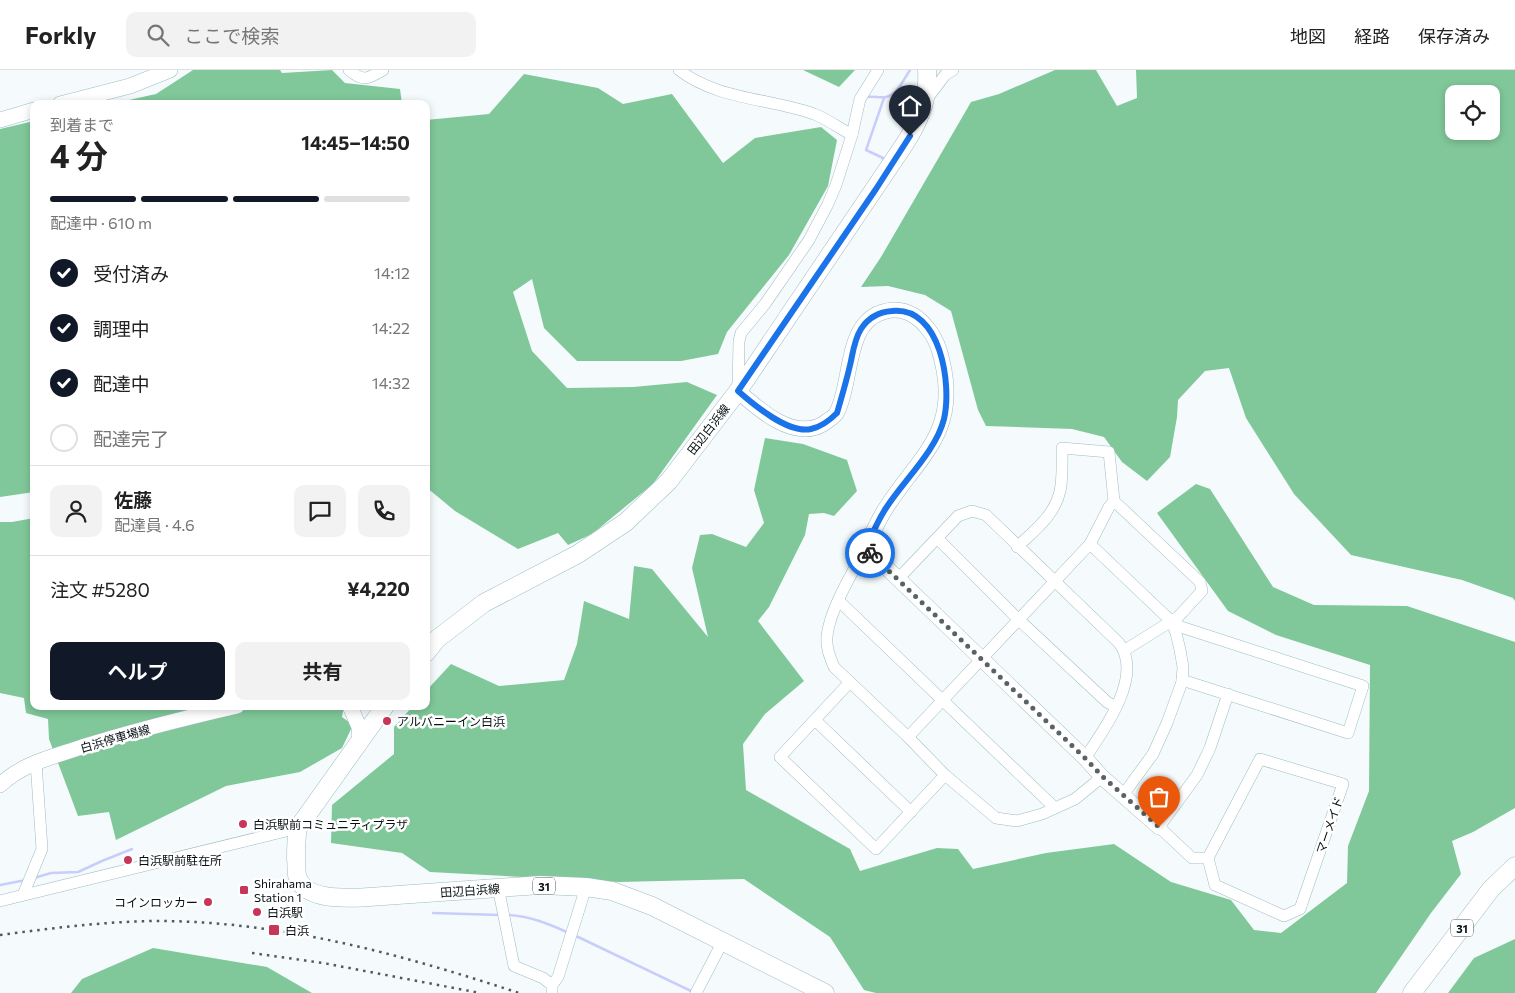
<!DOCTYPE html>
<html lang="ja">
<meta charset="utf-8">
<style>
:root{--surface:#fff;--page:#f2f2f2;--text:#222;--muted:#767676;--line:#e0e0e0;--accent:#111827}
body{margin:0;font-family:Commissioner,"Noto Sans JP",sans-serif;background:var(--page);color:var(--text);height:100vh;display:flex;flex-direction:column;font-size:19px;white-space:nowrap}
*{box-sizing:border-box;margin:0}
p{font-size:16px;color:var(--muted)}
.icon{flex:none;width:28px;height:28px;fill:none;stroke:currentColor;stroke-width:2;stroke-linecap:round;stroke-linejoin:round}
.map{position:relative;flex:1;overflow:hidden}
.details{position:absolute;left:30px;top:30px;width:400px;height:610px;display:flex;flex-direction:column;background:var(--surface);border-radius:10px;box-shadow:0 2px 8px #0003}
.details>*{flex:none}
.fabs{position:absolute;left:1445px;top:15px;display:grid;gap:10px}
.fabs a{display:grid;place-items:center;width:55px;height:55px;border-radius:10px;background:var(--surface);box-shadow:0 2px 8px #0003;font-size:25px}
.pin{position:absolute;display:grid;place-items:center;width:42px;height:42px;color:#fff;margin:-51px -21px;border-radius:50% 50% 50% 0;rotate:-45deg;box-shadow:0 0 5px #0007}
.pin .icon{rotate:45deg}
.courier{position:absolute;display:grid;place-items:center;width:50px;height:50px;margin:-25px;border:4px solid #1a73e8;border-radius:50%;background:#fff;color:#222;box-shadow:0 1px 6px #0007}
.overview em{font-style:normal;font-weight:700}
.overview div{display:flex;flex-direction:column-reverse}
.overview{display:flex;align-items:center;justify-content:space-between;height:85px;padding:0 20px}
h1{font-size:32px;font-weight:700;line-height:38px}
.bar{display:grid;grid-template-columns:repeat(4,1fr);gap:8px 5px;align-content:center;height:60px;padding:0 20px}
.bar i{height:6px;border-radius:4px;background:var(--line)}
.bar .on{background:var(--accent)}
.bar p{grid-column:span 4}
.line{display:flex;align-items:center;gap:12px;padding:0 20px;border-top:1px solid var(--line)}
.line div{flex:1}
.round{display:grid;place-items:center;flex:none;width:52px;height:52px;border-radius:10px;background:var(--page)}
ol{padding:0 20px;list-style:none}
li{display:flex;align-items:center;gap:15px;height:55px}
li p{margin-inline-start:auto}
li .icon{padding:5px;border-radius:50%;background:var(--accent);color:#fff;stroke-width:4}
li:last-child{color:var(--muted)}
li i{width:28px;height:28px;border:2px solid var(--line);border-radius:50%}
.action{display:flex;gap:10px;margin-top:auto;padding:10px 20px}
.action a{flex:1;height:58px;border-radius:10px;background:var(--accent);color:#fff;font-size:20px;font-weight:700;line-height:58px;text-align:center}
.action a+a{background:var(--page);color:var(--text)}
header{display:flex;align-items:center;gap:30px;box-sizing:border-box;height:70px;padding:0 25px;background:var(--surface);border-bottom:1px solid var(--line)}
header strong{font-size:24px}
nav{display:flex;gap:28px;margin-inline-start:auto;font-size:18px}
.search{width:350px;height:45px;background:var(--page);display:flex;align-items:center;gap:12px;box-sizing:border-box;padding:0 18px;border-radius:10px;color:var(--muted);font-size:19px}
.map>svg:first-child{display:block}
.forest{fill:#80c89a;fill-rule:evenodd}
.lines{fill:none;stroke-linecap:round;stroke-linejoin:round}
.stream{stroke:#c8cef9;stroke-width:2.5}
.street-casing{stroke:#9fbbc3;stroke-width:12}
.secondary-casing{stroke:#9fbbc3;stroke-width:16}
.primary-casing{stroke:#9fbbc3;stroke-width:19}
.street{stroke:#fff;stroke-width:11}
.secondary{stroke:#fff;stroke-width:15}
.primary{stroke:#fff;stroke-width:18}
.rail{stroke:#50595b;stroke-width:2.5;stroke-dasharray:2.5 5;stroke-linecap:butt}
.done{stroke:#596264;stroke-width:5;stroke-dasharray:0 9}
.route{stroke:#1a73e8;stroke-width:6}
.poi-dot{fill:#c63659;stroke:#fff;stroke-width:2}
.labels{text-anchor:middle;dominant-baseline:central;stroke-width:5;stroke-linejoin:round;paint-order:stroke}
.shield{fill:#fff;stroke:#505758;stroke-width:1}
.shield-label{font-size:11px;font-weight:bold;fill:#050f11}
.street-label{font-size:12px;fill:#050f11;stroke:#fff}
.poi-label{font-size:12px;fill:#050f11;stroke:#fff;text-anchor:start}
</style>
<header>
<strong>Forkly</strong>
<div class="search"><svg class="icon" aria-label="search" viewBox="0 0 24 24"><circle cx="10" cy="10" r="6"/><path d="M15 15l6 6"/></svg>ここで検索</div>
<nav><a>地図</a><a>経路</a><a>保存済み</a></nav>
</header>
<div class="map">
<svg width="1515" height="923" viewBox="0 0 1515 923">
<rect width="100%" height="100%" fill="#f5fbfd"/>
<g class="forest">
<path d="M193 0H280L282 3 332 0 345 13 400 19 402 34H111L156 24Z"/>
<path d="M803 0H855L839 17Z"/>
<path d="M1055 0H1096L1117 36 1137 28 1136 0H1515V531L1513 528 1462 510 1351 485 1294 424 1246 348 1229 298 1205 301 1178 330 1177 347 1170 387 1147 411 1122 392 1104 367 1072 359 986 356 978 340 951 241 925 225 888 216 861 217 881 187 971 32 999 24ZM1454 24H1491V61H1454Z"/>
<path d="M524 4 598 18 623 34 672 24 723 93 755 68 821 57 837 70 828 116 789 185 727 262 718 284 681 291H577L544 258 532 209 513 222 532 281 567 318 633 317 687 312 717 325 653 414 592 464 568 475 558 463 518 479 455 441 426 417V50L489 44Z"/>
<path d="M34 51V422L0 427V59Z"/>
<path d="M765 368 803 374 847 390 857 421 834 446 824 443 809 444 805 465 769 537 758 551 804 611 765 644 743 674 746 720 850 779 860 801 937 778 958 779 973 799 1046 783 1114 774 1171 812 1231 830 1254 860 1281 863 1347 813 1348 776 1369 721 1370 595 1276 565 1228 541 1157 443 1196 414 1210 419 1273 517 1314 535 1407 536 1515 572V738L1473 762 1452 771 1461 804 1431 843 1376 923H876L864 920 830 867 744 809 619 812 430 802 402 783 331 773 332 735 394 684V657L413 636H426V621L451 594 499 616 564 610 577 574 584 531 629 549 634 496 652 499 708 567 692 498 700 465 712 464 746 477 764 453 754 420Z"/>
<path d="M34 448V636H344L342 647 353 655 342 678 300 702 226 716 116 770 109 742 78 746 49 669 48 649 26 643 24 628 0 623V452H12Z"/>
<path d="M1515 869V923H1448L1474 888Z"/>
<path d="M153 878 267 897 312 923H71L82 909Z"/>
</g>
<g class="lines">
<g class="stream">
<path d="M866 27C873 26 880 28 886 27 897 25 904 9 910 0"/>
<path d="M883 94V88L866 80 884 28"/>
<path d="M34 808 51 803 78 802 102 791 132 779"/>
<path d="M0 815 26 810"/>
<path d="M433 843 500 845"/>
<path d="M508 845C530 846 549 854 569 863"/>
<path d="M574 865 693 922"/>
</g>
<defs>
<g id="street">
<path d="M349 0C363 12 368 9 383 0"/>
<path d="M679 0C718 30 769 28 814 44 827 49 839 58 852 65"/>
<path d="M926 30 945 5 953 0"/>
<path d="M738 319 739 271 741 263 765 234 809 170 828 134 836 115 852 65 860 29 878 0"/>
<path d="M937 468 1018 549 1107 632 1116 637"/>
<path d="M1090 474 1171 551 1181 557 1363 616 1348 663 1182 610"/>
<path d="M1017 477C1034 461 1055 445 1060 421 1063 408 1062 392 1062 378L1109 382 1114 431 1200 512 1202 521 1178 547 1125 580"/>
<path d="M866 478C853 501 829 541 827 567 826 578 830 587 834 597L908 667 945 705 996 748 1017 751 1042 744 1075 729 1102 707"/>
<path d="M898 509 958 446 972 441 986 445 1119 573C1144 606 1104 660 1085 688"/>
<path d="M839 531 1055 738"/>
<path d="M850 612 780 687 876 779 945 705"/>
<path d="M815 650 911 742"/>
<path d="M908 667 1090 474 1109 437 1114 431"/>
<path d="M1123 725 1153 684 1167 653 1182 612 1183 597 1180 580 1176 563 1171 551"/>
<path d="M1208 788 1260 689 1343 714 1300 839 1284 846 1215 815 1208 788H1192L1159 757 1197 705 1210 678 1228 624"/>
<path d="M498 817 514 896 543 908 552 915V923"/>
<path d="M23 825 42 779 36 692"/>
<path d="M0 831 298 758"/>
<path d="M552 915 558 907 586 817"/>
<path d="M696 923 723 871"/>
</g>
<g id="secondary">
<path d="M60 34 130 16 170 0"/>
<path d="M0 50 34 40"/>
<path d="M738 321C759 340 794 371 823 354 828 350 835 347 837 342 854 309 843 244 893 240 907 239 920 248 928 259 938 271 941 285 944 300 956 365 917 389 886 438 878 450 872 464 866 478L1085 688 1102 707 1159 757"/>
<path d="M350 636 359 657 360 672"/>
<path d="M0 715C23 693 53 687 82 677 133 661 185 648 237 636"/>
</g>
<g id="primary">
<path d="M426 583 437 569 484 533 578 484 626 452 669 411 738 321 904 75C919 52 929 29 927 0"/>
<path d="M385 636 298 758C296 768 296 778 296 789 297 794 296 800 297 805 303 832 349 828 369 827L540 815 586 817 612 821 652 836 825 923"/>
<path d="M1412 923 1491 819 1515 796"/>
</g>
</defs>
<use href="#street" class="street-casing"/>
<use href="#secondary" class="secondary-casing"/>
<use href="#primary" class="primary-casing"/>
<use href="#street" class="street"/>
<use href="#secondary" class="secondary"/>
<use href="#primary" class="primary"/>
<g class="rail">
<path d="M0 865C54 858 107 851 162 851 285 852 403 885 519 923"/>
<path d="M252 883 323 893 480 923"/>
</g>
</g>
<g class="lines">
<path class="done" d="M870 483 1085 688 1102 706 1159 757"/>
<path class="route" d="M870 483 866 478C872 464 878 450 886 438 904 410 936 381 944 349 952 315 941 236 892 241 879 242 868 248 861 259 855 268 853 281 851 291 847 309 842 326 837 343 830 350 821 357 811 359 788 364 754 335 738 321L876 119 910 66"/>
</g>
<g class="poi-dot">
<circle cx="387" cy="651" r="5"/>
<circle cx="243" cy="754" r="5"/>
<circle cx="128" cy="790" r="5"/>
<rect x="239" y="815" width="10" height="10" rx="2.5"/>
<circle cx="208" cy="832" r="5"/>
<circle cx="257" cy="842" r="5"/>
<rect x="268" y="854" width="12" height="12" rx="2.5"/>
</g>
<g class="labels">
<g class="shield">
<rect x="533" y="807.5" width="22" height="17" rx="4"/>
<rect x="1451" y="849.5" width="22" height="17" rx="4"/>
</g>
<g class="shield-label">
<text x="544" y="816">31</text>
<text x="1462" y="858">31</text>
</g>
<g class="street-label">
<text transform="translate(708 359) rotate(-52)">田辺白浜線</text>
<text transform="translate(115 668) rotate(-16)">白浜停車場線</text>
<text transform="translate(1329 755) rotate(-71)">マーメイド</text>
<text transform="translate(470 820) rotate(-4)">田辺白浜線</text>
</g>
<g class="poi-label">
<text x="397" y="651">アルバニーイン白浜</text>
<text x="253" y="754">白浜駅前コミュニティプラザ</text>
<text x="138" y="790">白浜駅前駐在所</text>
<text x="254" y="813">Shirahama<tspan x="254" dy="14">Station 1</tspan></text>
<text x="198" y="832" text-anchor="end">コインロッカー</text>
<text x="267" y="842">白浜駅</text>
<text x="285" y="860">白浜</text>
</g>
</g>
</svg>
<div class="fabs">
<a><svg class="icon" aria-label="locate" viewBox="0 0 24 24"><circle cx="12" cy="12" r="6"/><path d="M12 2v4M12 18v4M2 12h4M18 12h4"/></svg></a>
</div>
<div class="pin" style="left:1159px;top:757px;background:#ea580c"><svg class="icon" aria-label="bag" viewBox="0 0 24 24"><path d="M5 8h14l-1 12H6zM9 8a3 3 0 0 1 6 0"/></svg></div>
<div class="pin" style="left:910px;top:66px;background:#1f2937"><svg class="icon" aria-label="home" viewBox="0 0 24 24"><path d="M3 11l9-7 9 7M6 9v11h12V9"/></svg></div>
<div class="courier" style="left:870px;top:483px"><svg class="icon" aria-label="bike" viewBox="0 0 24 24"><circle cx="6" cy="16" r="4"/><circle cx="18" cy="16" r="4"/><path d="M6 16l4-8h5l3 8M10 8l3 8H6M13 5h3"/></svg></div>
<section class="details">
<div class="overview"><div><h1>4 分</h1><p>到着まで</p></div><em>14:45–14:50</em></div>
<div class="bar"><i class="on"></i><i class="on"></i><i class="on"></i><i></i><p>配達中 · 610 m</p></div>
<ol>
<li><svg class="icon" aria-label="check" viewBox="0 0 24 24"><path d="M5 12l5 5 9-10"/></svg>受付済み<p>14:12</p></li>
<li><svg class="icon" aria-label="check" viewBox="0 0 24 24"><path d="M5 12l5 5 9-10"/></svg>調理中<p>14:22</p></li>
<li><svg class="icon" aria-label="check" viewBox="0 0 24 24"><path d="M5 12l5 5 9-10"/></svg>配達中<p>14:32</p></li>
<li><i></i>配達完了</li>
</ol>
<div class="line" style="height:90px"><a class="round"><svg class="icon" aria-label="person" viewBox="0 0 24 24"><circle cx="12" cy="8" r="4"/><path d="M4 21q1-7 8-7t8 7"/></svg></a><div><b>佐藤</b><p>配達員 · 4.6</p></div><a class="round"><svg class="icon" aria-label="chat" viewBox="0 0 24 24"><path d="M4 5h16v11H9l-5 4z"/></svg></a><a class="round"><svg class="icon" aria-label="phone" viewBox="0 0 24 24"><path d="M5 4h4l2 5-3 2q2 4 5 5l2-3 5 2v4C11 20 4 13 5 4z"/></svg></a></div>
<div class="line" style="height:65px"><div>注文 #5280</div><b>¥4,220</b></div>
<div class="action"><a>ヘルプ</a><a>共有</a></div>
</section>
</div>
